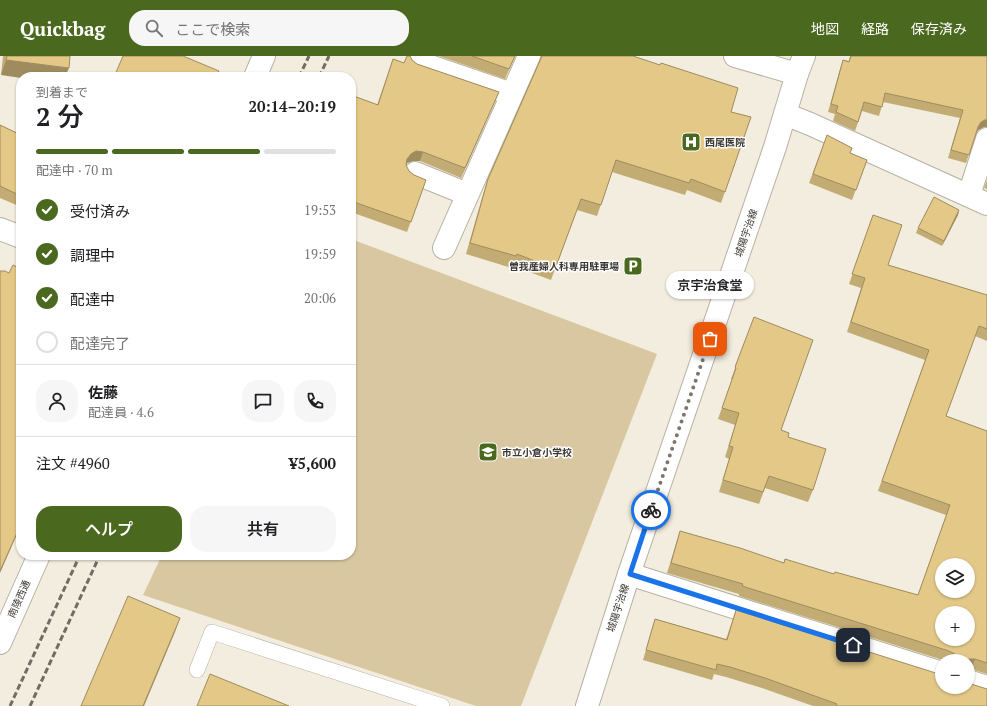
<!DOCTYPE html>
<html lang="ja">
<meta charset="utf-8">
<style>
:root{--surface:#fff;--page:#f6f6f6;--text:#202124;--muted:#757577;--line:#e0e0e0;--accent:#4a691f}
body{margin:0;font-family:"PT Serif","Noto Sans JP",serif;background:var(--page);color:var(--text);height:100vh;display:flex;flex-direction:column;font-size:15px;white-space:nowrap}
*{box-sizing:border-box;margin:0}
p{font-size:13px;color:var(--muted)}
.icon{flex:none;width:22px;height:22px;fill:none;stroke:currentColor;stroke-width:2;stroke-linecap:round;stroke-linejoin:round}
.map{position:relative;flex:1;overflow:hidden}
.sheet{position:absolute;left:16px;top:16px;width:340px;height:488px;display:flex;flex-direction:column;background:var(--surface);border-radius:16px;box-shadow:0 1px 3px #0004}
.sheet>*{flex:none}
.controls{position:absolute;left:935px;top:502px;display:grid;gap:8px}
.controls a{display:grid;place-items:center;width:40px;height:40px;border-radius:50%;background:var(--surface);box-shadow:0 1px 3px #0004;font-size:20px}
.pin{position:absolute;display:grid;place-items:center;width:34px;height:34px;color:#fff;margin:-17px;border-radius:8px;box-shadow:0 2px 6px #0006}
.courier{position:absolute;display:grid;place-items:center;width:40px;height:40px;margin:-20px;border:3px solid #1a73e8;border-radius:50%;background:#fff;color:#222;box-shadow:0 1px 5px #0007}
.bubble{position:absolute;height:28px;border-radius:14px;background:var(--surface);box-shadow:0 1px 3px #0004;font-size:13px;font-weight:600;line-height:28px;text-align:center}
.summary em{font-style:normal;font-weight:600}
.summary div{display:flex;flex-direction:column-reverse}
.summary{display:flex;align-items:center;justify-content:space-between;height:68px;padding:0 20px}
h1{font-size:26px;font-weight:600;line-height:30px}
.bar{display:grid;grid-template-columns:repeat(4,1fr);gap:6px 4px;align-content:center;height:48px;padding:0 20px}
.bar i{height:5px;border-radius:3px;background:var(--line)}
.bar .selected{background:var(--accent)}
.bar p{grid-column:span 4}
.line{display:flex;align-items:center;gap:10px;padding:0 20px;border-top:1px solid var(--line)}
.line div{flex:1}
.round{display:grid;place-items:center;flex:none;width:42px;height:42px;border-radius:16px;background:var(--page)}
ol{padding:0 20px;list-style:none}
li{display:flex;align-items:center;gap:12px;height:44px}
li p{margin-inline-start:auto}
li .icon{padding:4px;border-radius:50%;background:var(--accent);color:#fff;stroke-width:4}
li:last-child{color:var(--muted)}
li i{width:22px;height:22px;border:2px solid var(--line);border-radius:50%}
.action{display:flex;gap:8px;margin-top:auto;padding:8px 20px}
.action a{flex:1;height:46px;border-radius:16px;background:var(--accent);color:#fff;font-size:16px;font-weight:600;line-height:46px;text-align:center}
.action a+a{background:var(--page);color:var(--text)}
header{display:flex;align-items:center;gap:24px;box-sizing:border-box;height:56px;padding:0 20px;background:var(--accent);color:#fff}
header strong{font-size:19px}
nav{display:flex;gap:22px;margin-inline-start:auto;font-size:14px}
.search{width:280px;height:36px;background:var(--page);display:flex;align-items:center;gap:10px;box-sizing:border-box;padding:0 14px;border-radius:16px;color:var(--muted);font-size:15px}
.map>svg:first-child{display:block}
.green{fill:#d8c7a0}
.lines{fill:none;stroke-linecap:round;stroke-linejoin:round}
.service-casing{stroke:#b7b2a4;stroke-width:16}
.minor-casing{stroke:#b7b2a4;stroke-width:24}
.primary-casing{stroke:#b7b2a4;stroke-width:24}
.service{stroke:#fff;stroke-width:15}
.minor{stroke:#fff;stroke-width:22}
.primary{stroke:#fff;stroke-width:22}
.rail{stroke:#706d64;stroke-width:3;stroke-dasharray:6 3;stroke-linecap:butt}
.wall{fill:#c3ac74}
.shaded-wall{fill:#9f8c5e}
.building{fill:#e3c887;stroke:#9f8c5e;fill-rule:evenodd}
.done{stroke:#7b776f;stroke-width:4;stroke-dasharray:0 7.2}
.route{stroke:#1a73e8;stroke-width:5}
.labels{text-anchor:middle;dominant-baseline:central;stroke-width:3;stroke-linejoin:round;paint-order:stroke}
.poi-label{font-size:10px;font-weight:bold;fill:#3a3832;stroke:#fff;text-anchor:start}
.street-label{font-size:10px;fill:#3a3832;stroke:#fff}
</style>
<header>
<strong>Quickbag</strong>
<div class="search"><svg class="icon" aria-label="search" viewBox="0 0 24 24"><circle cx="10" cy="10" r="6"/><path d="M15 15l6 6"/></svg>ここで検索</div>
<nav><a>地図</a><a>経路</a><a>保存済み</a></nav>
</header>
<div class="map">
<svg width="987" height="650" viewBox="0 0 987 650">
<rect width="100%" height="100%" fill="#f3eddf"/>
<path class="green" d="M351 183 657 298 521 650H476L143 539 162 499H351Z"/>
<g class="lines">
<defs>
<path id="service" d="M197 614 212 576 442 650"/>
<g id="minor">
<path d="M418 6 512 38"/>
<path d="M255 21 264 0"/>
<path d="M785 58 810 68 987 148"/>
<path d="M415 117 467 138"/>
<path d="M969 139 987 83"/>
<path d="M0 173 21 181"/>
<path d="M444 192 529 0"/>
<path d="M629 518 942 617"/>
<path d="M0 587 39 499"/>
<path d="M968 625 987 631"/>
</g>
<g id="primary">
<path d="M735 0 797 18"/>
<path d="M587 650 629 518 775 91 797 18 804 0"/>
</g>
</defs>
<use href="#service" class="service-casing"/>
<use href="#minor" class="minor-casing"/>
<use href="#primary" class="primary-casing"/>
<use href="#service" class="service"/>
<use href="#minor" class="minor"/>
<use href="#primary" class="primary"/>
<g class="rail">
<path d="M299 21 309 0"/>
<path d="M319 21 329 0"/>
<path d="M10 650 80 499"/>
<path d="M30 650 100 499"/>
</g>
</g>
<g class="wall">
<path d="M3 0H70L1 19Z"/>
<path d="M439 0H515L505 23Z"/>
<path d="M541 0H633L731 56 751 61 721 147 687 134 685 139 612 116 597 160 577 154 551 224 513 210 512 212 466 198 484 135 488 123 541 2Z"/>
<path d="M850 0H987L984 71 978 74 976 78 966 107 948 102 960 62 883 46 879 60 862 55 855 75 833 65 835 58 828 56 840 13 843 4 849 5Z"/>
<path d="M393 3 404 7 412 4 417 8 499 36 495 45 461 122 420 105H413L407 107 406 109 409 115 414 119 426 124 407 176 351 156V39L377 49Z"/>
<path d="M0 69 21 79V151L0 142Z"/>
<path d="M827 79 850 97 867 104 852 144 809 127Z"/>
<path d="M987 124V133L984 132Z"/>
<path d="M959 154 958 159 942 190 916 177 918 172Z"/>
<path d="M873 159 888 209 987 239V285L975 280 946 360 987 375V618L971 613 968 605H946L739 540V538L667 517 680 475 784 507 834 518 918 539 946 459 878 435 925 304 847 276 861 232 849 228Z"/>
<path d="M754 261 781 374 788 381 813 434 808 446 765 432 759 448 719 436 729 403 725 401 735 369 718 363 732 323H731Z"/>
<path d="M736 554 987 650H813L762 632 726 621 714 618 712 624 643 604 652 573 655 563 726 583Z"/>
</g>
<g class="shaded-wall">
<path d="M6 4 69 12 65 21H21V22L1 19Z"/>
<path d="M499 36 495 45 461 122 465 112Z"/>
<path d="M987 63V71H984L978 74 975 79 978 71 981 66Z"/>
<path d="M416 95 423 96 420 105H413L407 107 403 113 407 103 411 98Z"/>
<path d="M959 154 958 159 942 190 944 185Z"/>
<path d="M21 468V469L0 517V515Z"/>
<path d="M180 562 175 576 144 650H143Z"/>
<path d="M969 603H975L971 613H968V605H965Z"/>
</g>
<g class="building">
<path d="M7 0H70L69 12 6 4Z"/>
<path d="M123 0H183L219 15 216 21H114Z"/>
<path d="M407 0H410L412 4 417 8 499 36 465 112 423 96 416 95 411 98 407 103 406 109 409 115 414 119 426 124 411 166 351 145V39L378 49 393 3 404 7Z"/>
<path d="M472 0H515L509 13Z"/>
<path d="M542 0H633L660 9 661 7 738 32 731 56 751 61 725 136 691 123 689 127 616 104 601 149 581 143 555 213 517 198 516 200 470 187 488 123Z"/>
<path d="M851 0H987V63L981 66 978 71 969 99 951 94 963 54 885 37 882 51 864 46 858 66 836 56 838 50 831 48 843 4 849 6Z"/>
<path d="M0 69 21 79V140L0 130Z"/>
<path d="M827 79 852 92 850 97 867 104 856 134 813 118Z"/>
<path d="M934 141 959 154 944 185 918 172Z"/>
<path d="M873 159 902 169 888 209 987 239V273L979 270 946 360 987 375V607L975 603H969L965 605H958L955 598 949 595 742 530 743 528 671 507 680 475 740 492 784 507 785 503 834 518 835 516 918 539 950 449 882 425 929 294 851 266 865 222 852 218ZM942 509H968V535H942ZM942 557H968V583H942Z"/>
<path d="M13 209 21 213V468L0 515V215H5L9 217Z"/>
<path d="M754 261 813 284 781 374 789 377 788 381 826 393 813 434 769 420 763 436 723 424 733 391 729 390 739 357 722 352 736 312 735 311Z"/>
<path d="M128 540 180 562 143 650H81Z"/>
<path d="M736 554 942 619V631H968V627L987 633V650H836L837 648 765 622 730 611 717 608 716 614 646 594 655 563 727 584Z"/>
<path d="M210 618 289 650H197Z"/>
</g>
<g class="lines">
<path class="done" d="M651 454 710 283"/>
<path class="route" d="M651 454 630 518 853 589"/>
</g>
<defs>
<symbol id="hospital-square" viewBox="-11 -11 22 22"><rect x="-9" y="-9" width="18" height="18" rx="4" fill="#4a691f" stroke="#fff"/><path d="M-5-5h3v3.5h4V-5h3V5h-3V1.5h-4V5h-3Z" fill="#fff"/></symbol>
<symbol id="parking-square" viewBox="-11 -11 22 22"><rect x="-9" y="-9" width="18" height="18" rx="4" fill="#4a691f" stroke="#fff"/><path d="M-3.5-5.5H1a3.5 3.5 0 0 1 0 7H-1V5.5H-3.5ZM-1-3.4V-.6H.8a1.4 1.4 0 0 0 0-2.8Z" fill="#fff"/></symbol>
<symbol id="school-square" viewBox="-11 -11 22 22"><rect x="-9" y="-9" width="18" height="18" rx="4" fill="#4a691f" stroke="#fff"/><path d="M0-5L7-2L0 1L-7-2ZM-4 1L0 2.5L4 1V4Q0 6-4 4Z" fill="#fff"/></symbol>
</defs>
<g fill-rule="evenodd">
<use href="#hospital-square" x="680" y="75" width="22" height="22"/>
<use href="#parking-square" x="622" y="199" width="22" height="22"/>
<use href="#school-square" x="477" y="385" width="22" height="22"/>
</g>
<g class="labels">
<g class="poi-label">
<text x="705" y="86">西尾医院</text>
<text x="619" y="210" text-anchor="end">曽我産婦人科専用駐車場</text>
<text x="502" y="396">市立小倉小学校</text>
</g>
<g class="street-label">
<text transform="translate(746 177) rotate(-71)">城陽宇治線</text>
<text transform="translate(19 543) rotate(-66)">南陵西通</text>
<text transform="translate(618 552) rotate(-72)">城陽宇治線</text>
</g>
</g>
</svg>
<div class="controls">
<a><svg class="icon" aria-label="layers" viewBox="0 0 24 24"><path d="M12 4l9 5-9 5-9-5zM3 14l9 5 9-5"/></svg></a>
<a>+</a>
<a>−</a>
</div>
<div class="pin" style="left:710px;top:283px;background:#ea580c"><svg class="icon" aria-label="bag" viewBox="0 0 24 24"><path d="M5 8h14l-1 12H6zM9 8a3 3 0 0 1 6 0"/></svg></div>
<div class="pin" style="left:853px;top:589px;background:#1f2937"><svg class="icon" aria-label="home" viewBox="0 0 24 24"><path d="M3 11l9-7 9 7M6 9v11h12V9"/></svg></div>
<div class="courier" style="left:651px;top:454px"><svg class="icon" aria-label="bike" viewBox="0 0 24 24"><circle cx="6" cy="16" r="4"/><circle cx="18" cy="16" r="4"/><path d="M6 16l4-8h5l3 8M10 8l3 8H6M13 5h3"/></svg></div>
<div class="bubble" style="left:666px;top:215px;width:88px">京宇治食堂</div>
<section class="sheet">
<div class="summary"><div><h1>2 分</h1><p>到着まで</p></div><em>20:14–20:19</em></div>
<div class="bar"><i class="selected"></i><i class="selected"></i><i class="selected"></i><i></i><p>配達中 · 70 m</p></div>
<ol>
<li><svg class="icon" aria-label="check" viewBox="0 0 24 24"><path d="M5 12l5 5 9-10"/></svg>受付済み<p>19:53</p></li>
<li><svg class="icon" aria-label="check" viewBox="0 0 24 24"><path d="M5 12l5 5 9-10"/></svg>調理中<p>19:59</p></li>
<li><svg class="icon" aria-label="check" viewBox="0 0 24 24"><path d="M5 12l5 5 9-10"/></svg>配達中<p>20:06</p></li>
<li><i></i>配達完了</li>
</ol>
<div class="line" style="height:72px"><a class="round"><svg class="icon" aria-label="person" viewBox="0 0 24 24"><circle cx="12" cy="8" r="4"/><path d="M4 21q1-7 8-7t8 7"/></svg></a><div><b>佐藤</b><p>配達員 · 4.6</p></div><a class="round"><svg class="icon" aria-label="chat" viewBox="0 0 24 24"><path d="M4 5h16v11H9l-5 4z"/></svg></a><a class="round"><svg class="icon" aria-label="phone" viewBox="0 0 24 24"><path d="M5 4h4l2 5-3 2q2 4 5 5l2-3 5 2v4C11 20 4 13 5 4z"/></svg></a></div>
<div class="line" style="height:52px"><div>注文 #4960</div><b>¥5,600</b></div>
<div class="action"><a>ヘルプ</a><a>共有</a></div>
</section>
</div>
